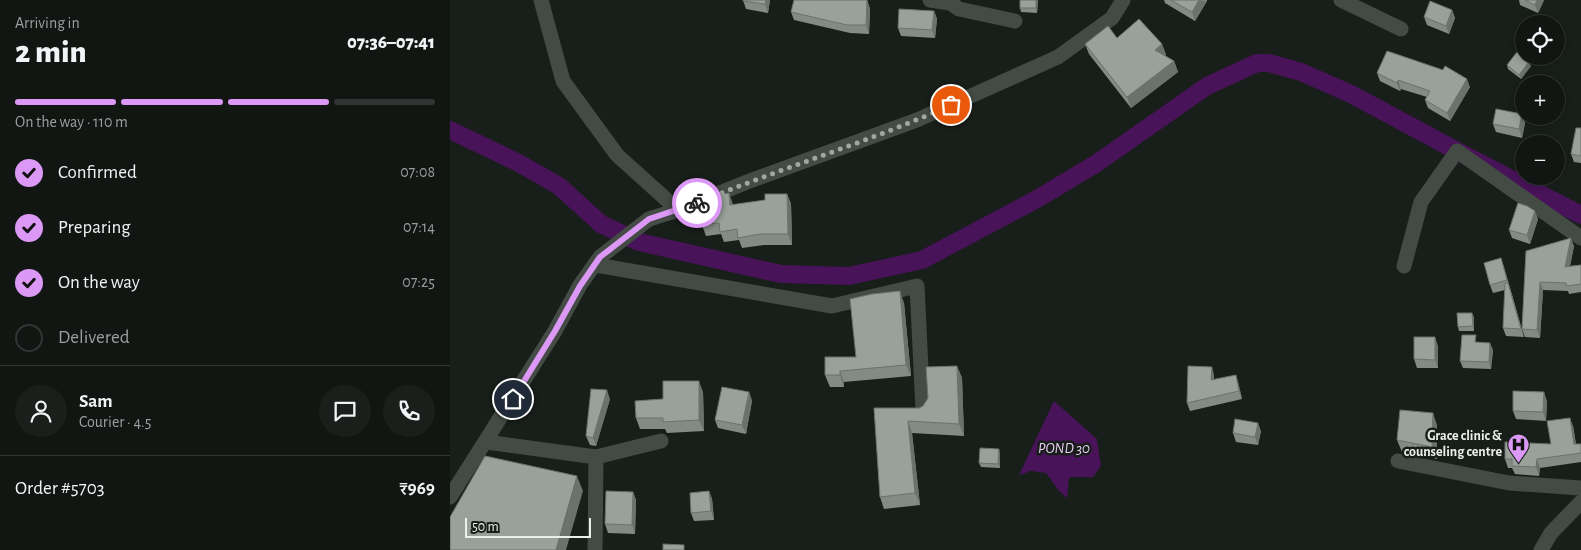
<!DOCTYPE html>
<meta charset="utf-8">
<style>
:root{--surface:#121613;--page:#1b1f1c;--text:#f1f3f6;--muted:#9c9fa0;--line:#313533;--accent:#db99f5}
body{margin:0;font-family:"Alegreya Sans",sans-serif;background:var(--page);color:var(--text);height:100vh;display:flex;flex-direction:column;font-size:19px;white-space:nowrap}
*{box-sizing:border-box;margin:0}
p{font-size:16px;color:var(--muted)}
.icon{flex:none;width:28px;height:28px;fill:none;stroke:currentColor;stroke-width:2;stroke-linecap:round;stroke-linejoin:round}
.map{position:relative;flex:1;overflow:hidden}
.side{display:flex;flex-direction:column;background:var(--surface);width:450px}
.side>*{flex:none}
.tools{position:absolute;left:1065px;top:15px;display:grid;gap:10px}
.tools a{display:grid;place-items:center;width:50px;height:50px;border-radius:50%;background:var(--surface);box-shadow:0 2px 8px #0003,0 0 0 1px var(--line);font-size:25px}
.scale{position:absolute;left:15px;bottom:12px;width:126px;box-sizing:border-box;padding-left:5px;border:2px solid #ebefeb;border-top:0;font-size:14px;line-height:18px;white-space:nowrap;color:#ebefeb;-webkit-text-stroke:4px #181e19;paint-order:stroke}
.pin{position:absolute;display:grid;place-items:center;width:42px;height:42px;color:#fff;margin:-21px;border:2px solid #fff;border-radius:50%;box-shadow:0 1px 5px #0007}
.courier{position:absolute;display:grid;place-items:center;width:50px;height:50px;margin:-25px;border:4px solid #db99f5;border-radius:50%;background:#fff;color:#222;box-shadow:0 1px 6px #0007}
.headline em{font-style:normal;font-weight:800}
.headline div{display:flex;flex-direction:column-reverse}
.headline{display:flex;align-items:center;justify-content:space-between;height:85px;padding:0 15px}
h1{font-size:32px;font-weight:800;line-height:38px}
.bar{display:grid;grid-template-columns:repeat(4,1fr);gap:8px 5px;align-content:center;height:60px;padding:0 15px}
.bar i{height:6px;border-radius:4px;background:var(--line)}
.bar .on{background:var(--accent)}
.bar p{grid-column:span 4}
.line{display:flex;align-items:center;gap:12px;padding:0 15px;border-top:1px solid var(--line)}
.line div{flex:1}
.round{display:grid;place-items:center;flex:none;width:52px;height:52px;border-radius:26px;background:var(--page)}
ol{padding:0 15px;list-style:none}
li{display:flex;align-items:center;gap:15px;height:55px}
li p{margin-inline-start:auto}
li .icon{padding:5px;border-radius:50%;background:var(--accent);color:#111;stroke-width:4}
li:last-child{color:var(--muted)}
li i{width:28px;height:28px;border:2px solid var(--line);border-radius:50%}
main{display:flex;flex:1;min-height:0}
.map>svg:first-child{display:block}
.water{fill:#481359}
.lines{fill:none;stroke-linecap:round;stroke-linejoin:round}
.canal{stroke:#481359;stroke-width:18}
.street{stroke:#444b45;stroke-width:15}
.secondary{stroke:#444b45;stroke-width:15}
.wall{fill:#848a84}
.shaded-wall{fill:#6b716c}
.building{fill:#99a19a;stroke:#6b716c}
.done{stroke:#a1a6a2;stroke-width:5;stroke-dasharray:0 9}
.route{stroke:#db99f5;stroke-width:6}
.labels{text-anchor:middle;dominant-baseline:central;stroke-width:5;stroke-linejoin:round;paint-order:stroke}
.poi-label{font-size:14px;font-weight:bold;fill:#ebefeb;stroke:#181e19;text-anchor:end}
.water-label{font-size:15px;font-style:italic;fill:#e8ccf4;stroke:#181e19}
</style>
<main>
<section class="side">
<div class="headline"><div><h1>2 min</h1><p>Arriving in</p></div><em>07:36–07:41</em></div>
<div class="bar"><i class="on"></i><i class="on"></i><i class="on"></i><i></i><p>On the way · 110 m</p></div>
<ol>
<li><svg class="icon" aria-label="check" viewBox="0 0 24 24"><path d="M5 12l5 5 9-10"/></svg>Confirmed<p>07:08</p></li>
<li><svg class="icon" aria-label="check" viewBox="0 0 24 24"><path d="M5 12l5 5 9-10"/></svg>Preparing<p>07:14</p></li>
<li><svg class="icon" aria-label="check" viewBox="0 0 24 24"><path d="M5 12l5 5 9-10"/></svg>On the way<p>07:25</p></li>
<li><i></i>Delivered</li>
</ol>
<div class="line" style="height:90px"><a class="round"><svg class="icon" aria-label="person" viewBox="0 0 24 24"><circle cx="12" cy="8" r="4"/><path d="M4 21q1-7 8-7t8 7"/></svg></a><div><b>Sam</b><p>Courier · 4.5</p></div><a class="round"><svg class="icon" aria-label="chat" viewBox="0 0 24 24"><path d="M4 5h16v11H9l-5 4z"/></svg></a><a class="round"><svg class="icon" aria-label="phone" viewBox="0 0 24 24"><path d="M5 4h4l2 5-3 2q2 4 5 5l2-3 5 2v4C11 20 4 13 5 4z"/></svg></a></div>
<div class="line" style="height:65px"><div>Order #5703</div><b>₹969</b></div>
</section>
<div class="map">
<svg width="1131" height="550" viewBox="0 0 1131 550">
<rect width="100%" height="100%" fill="#181e19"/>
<path class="water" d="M604 401 647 439 651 466 643 477H619L617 498 609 491 596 473 581 471 569 475Z"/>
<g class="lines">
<path class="canal" d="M0 130 67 162 109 186 151 224 189 242 331 274 399 276 472 260 587 199 647 163 757 86 807 63H819L851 72 901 94 1007 151 1131 215"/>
<g class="street">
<path d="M91 0 113 81 167 155 228 210"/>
<path d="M480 0 500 3 509 9 565 21"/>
<path d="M891 0 951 29"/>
<path d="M146 265 382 306 467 286 473 410"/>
<path d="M954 266 971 202 1007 151 1131 238"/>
<path d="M36 442 146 457 211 441"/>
<path d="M948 461 1059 483 1131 488"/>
<path d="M145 550 146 457"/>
</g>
<g class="secondary">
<path d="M0 497 105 331 130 285 150 257 199 219 228 210 297 182 467 120 608 57 662 18 673 0"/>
<path d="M1091 550 1101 533 1131 502"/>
</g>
</g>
<g class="wall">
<path d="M293 0H320L318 13 296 9Z"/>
<path d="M417 0 420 9 419 34 400 33 344 20 341 12Z"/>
<path d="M588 0 587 13 571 12 570 8Z"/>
<path d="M714 0H757V1L745 21 715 3Z"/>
<path d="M1069 0H1094L1088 13 1070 5Z"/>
<path d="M1002 10 1005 18 999 34 977 25 974 17Z"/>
<path d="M484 11 487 19 485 38 451 36 448 28Z"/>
<path d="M667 38 712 44 716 55 715 56 724 61 728 72 681 108 639 54 635 44Z"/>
<path d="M1057 65 1081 66 1071 79 1058 69Z"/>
<path d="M993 70 1020 87 1000 121 978 108 975 100 977 97 951 89 950 91 930 81 927 73Z"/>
<path d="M1072 114 1075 123 1072 138 1046 132 1043 124Z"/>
<path d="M1131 128V163L1124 162 1121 154Z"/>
<path d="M337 194 341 204 342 245H314L292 248 289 240 274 242 271 234 256 236 252 225 267 207 315 200Z"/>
<path d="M1088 219 1080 244 1062 238 1059 230Z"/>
<path d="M1124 246 1120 266 1131 265V292L1119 294 1118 291 1093 290 1090 338 1075 337 1072 329 1076 251Z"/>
<path d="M1051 258 1054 267 1074 337 1056 336 1053 328 1055 290 1043 293 1040 285Z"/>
<path d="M454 303 461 376 394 382V387H380L375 375 406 357Z"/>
<path d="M1024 317V331H1009L1008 327Z"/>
<path d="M1028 342 1043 350 1041 369 1013 368 1010 361Z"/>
<path d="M988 346V368H967L964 359Z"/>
<path d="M507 366 512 378 514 436 462 433 470 505 434 509 430 497 424 408H469L473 406Z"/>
<path d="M764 375V380L788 382 792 399 740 411 737 403Z"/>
<path d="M253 392 254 431 217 433 215 429H190L186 418 213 399Z"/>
<path d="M299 392 302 401 296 434 268 428 265 420Z"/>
<path d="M160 399 146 446 140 445 136 436Z"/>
<path d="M1097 401 1096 421 1066 419 1063 411Z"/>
<path d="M987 425V459L952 452 947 440Z"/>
<path d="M1123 426 1126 444H1131V462L1090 468 1089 476 1065 474 1062 468H1058L1055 459 1101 444Z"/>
<path d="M811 431 808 445 786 442 783 433Z"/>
<path d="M550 453V468L531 467 529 463Z"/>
<path d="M259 491 262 499 264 520 244 521 241 513Z"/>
<path d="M183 492 186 500 185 534 158 533 155 524Z"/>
</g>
<g class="shaded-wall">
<path d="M316 0H320L318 13 315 4Z"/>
<path d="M417 0 420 9 419 34 416 25Z"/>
<path d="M586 0H588L587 13 586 8Z"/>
<path d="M749 0 757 1 745 21 742 12Z"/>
<path d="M1087 0H1094L1088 13 1085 5Z"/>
<path d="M1002 10 1005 18 999 34 996 26Z"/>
<path d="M484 11 487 19 485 38 482 30Z"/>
<path d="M712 44 716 55 709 61 705 50Z"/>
<path d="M724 61 728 72 681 108 677 97Z"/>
<path d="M1079 62 1081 66 1071 79 1069 75Z"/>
<path d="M1017 79 1020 87 1000 121 997 113Z"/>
<path d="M948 80 951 89 950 91 947 83Z"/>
<path d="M1072 114 1075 123 1072 138 1069 129Z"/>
<path d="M279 193 283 204 284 216 280 205Z"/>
<path d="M337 194 341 204 342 245 338 234Z"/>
<path d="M1085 211 1088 219 1080 244 1077 235Z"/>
<path d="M1121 238 1124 246 1118 276 1115 267Z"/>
<path d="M1090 282 1093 290 1090 338 1087 330Z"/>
<path d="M1058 283 1061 291 1074 337 1071 329Z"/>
<path d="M450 291 454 303 461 376 456 365Z"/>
<path d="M1022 313 1024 317V331L1023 326Z"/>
<path d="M985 337 988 346V368L985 360Z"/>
<path d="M1040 343 1043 350 1041 369 1039 362Z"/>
<path d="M507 366 512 378 514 436 509 424Z"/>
<path d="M762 367 764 375V388L761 380Z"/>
<path d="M390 371 394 382V387L390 375Z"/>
<path d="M786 375 788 382 792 399 789 391Z"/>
<path d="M249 381 253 392 254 431 249 420Z"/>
<path d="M157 390 160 399 146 446 143 438Z"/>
<path d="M299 392 302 401 296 434 292 425Z"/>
<path d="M1094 392 1097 401 1096 421 1093 412Z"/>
<path d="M983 413 987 425V459L982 447Z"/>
<path d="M1120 418 1123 426 1127 453 1124 444Z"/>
<path d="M458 421 462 433 470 505 465 493Z"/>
<path d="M808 423 811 431 808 445 805 437Z"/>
<path d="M549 449 550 453V468L548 464Z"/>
<path d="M1087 459 1090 468 1089 476 1086 467Z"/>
<path d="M127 476 133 491 116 550H106Z"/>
<path d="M259 491 262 499 264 520 261 511Z"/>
<path d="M183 492 186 500 185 534 182 525Z"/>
</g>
<g class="building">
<path d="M293 0H316L315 4 293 1Z"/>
<path d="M344 0H417L416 25H397L341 12Z"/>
<rect x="570" y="0" width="16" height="8"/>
<path d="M721 0H749L742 12Z"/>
<path d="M1075 0H1087L1085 5Z"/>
<path d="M980 1 1002 10 996 26 974 17Z"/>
<path d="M449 9 484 11 482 30 448 28Z"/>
<path d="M689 19 712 44 705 50 724 61 677 97 635 44 658 26 667 38Z"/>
<path d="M937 51 993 70 995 66 1017 79 997 113 975 100 980 91 948 80 947 83 927 73Z"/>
<path d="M1067 52 1079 62 1069 75 1057 65Z"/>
<path d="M1046 109 1072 114 1069 129 1043 124Z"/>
<path d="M1126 128H1131V156L1121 154Z"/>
<path d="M279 193 280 205 315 200V194H337L338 234H310L288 238 287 229 270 232 269 223 252 225 250 210 267 207 265 195Z"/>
<path d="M1068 203 1077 206 1085 211 1077 235 1059 230Z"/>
<path d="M1121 238 1115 267 1131 265V284L1116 286V283L1090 282 1087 330 1072 329 1076 251Z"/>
<path d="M1051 258 1057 280 1040 285 1034 263Z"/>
<path d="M1055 283H1058L1071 329 1053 328Z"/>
<path d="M450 291 456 365 390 371V375H375V357H406L400 299 422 294Z"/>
<path d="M1007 313H1022L1023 326 1008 327Z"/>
<path d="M1012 335H1026L1025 342 1040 343 1039 362 1010 361Z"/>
<path d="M964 337H985V360L964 359Z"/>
<path d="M507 366 509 424 458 421 465 493 430 497 424 408H469L473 406 478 398 476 367Z"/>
<path d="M738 366 762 367 761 380 786 375 789 391 737 403Z"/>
<path d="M213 381H249V420L213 422V418H186L185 401 213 399Z"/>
<path d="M272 387 299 392 292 425 265 420Z"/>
<path d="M141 389 157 390 143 438 136 436Z"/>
<path d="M1063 391 1094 392 1093 412 1063 411Z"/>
<path d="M950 410 983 413 982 447 947 440Z"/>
<path d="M1120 418 1124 444H1131V453L1087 459 1086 467 1062 466V459H1055V442L1101 444 1097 421Z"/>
<path d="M785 419 808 423 805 437 783 433Z"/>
<path d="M530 448 549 449 548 464 529 463Z"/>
<path d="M35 456 127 476 106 550H0V517Z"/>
<path d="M156 491 183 492 182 525 155 524Z"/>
<path d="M259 491 261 511 241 513 240 493Z"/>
<path d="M213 544 234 545V550H213Z"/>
</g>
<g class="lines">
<path class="done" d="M247 203C331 168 419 142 501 105"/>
<path class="route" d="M63 399 105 331 130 286 150 257 199 219 247 203"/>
</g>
<defs>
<symbol id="hospital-pin" viewBox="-11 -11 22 30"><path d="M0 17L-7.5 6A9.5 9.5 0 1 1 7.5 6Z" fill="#db99f5" stroke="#181e19"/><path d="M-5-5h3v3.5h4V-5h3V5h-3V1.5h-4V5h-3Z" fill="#111"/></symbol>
</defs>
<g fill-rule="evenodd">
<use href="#hospital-pin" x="1056" y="432" width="25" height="34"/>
</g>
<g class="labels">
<g class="poi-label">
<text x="1052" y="436">Grace clinic &amp;<tspan x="1052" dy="16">counseling centre</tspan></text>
</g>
<g class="water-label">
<text x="614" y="448">POND 30</text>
</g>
</g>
</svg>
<div class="tools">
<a><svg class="icon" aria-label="locate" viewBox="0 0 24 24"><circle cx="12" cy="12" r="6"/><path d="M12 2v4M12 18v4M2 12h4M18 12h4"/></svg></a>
<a>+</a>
<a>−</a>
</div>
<div class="scale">50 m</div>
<div class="pin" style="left:501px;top:105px;background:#ea580c"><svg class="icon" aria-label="bag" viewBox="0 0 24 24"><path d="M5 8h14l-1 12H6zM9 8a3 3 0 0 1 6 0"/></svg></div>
<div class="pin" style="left:63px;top:399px;background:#1f2937"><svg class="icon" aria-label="home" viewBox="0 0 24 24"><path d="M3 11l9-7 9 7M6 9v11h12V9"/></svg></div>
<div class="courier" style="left:247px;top:203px"><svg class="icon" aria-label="bike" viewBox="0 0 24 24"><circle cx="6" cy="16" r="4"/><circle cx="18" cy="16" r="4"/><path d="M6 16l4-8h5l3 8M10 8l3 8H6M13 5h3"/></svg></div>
</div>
</main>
